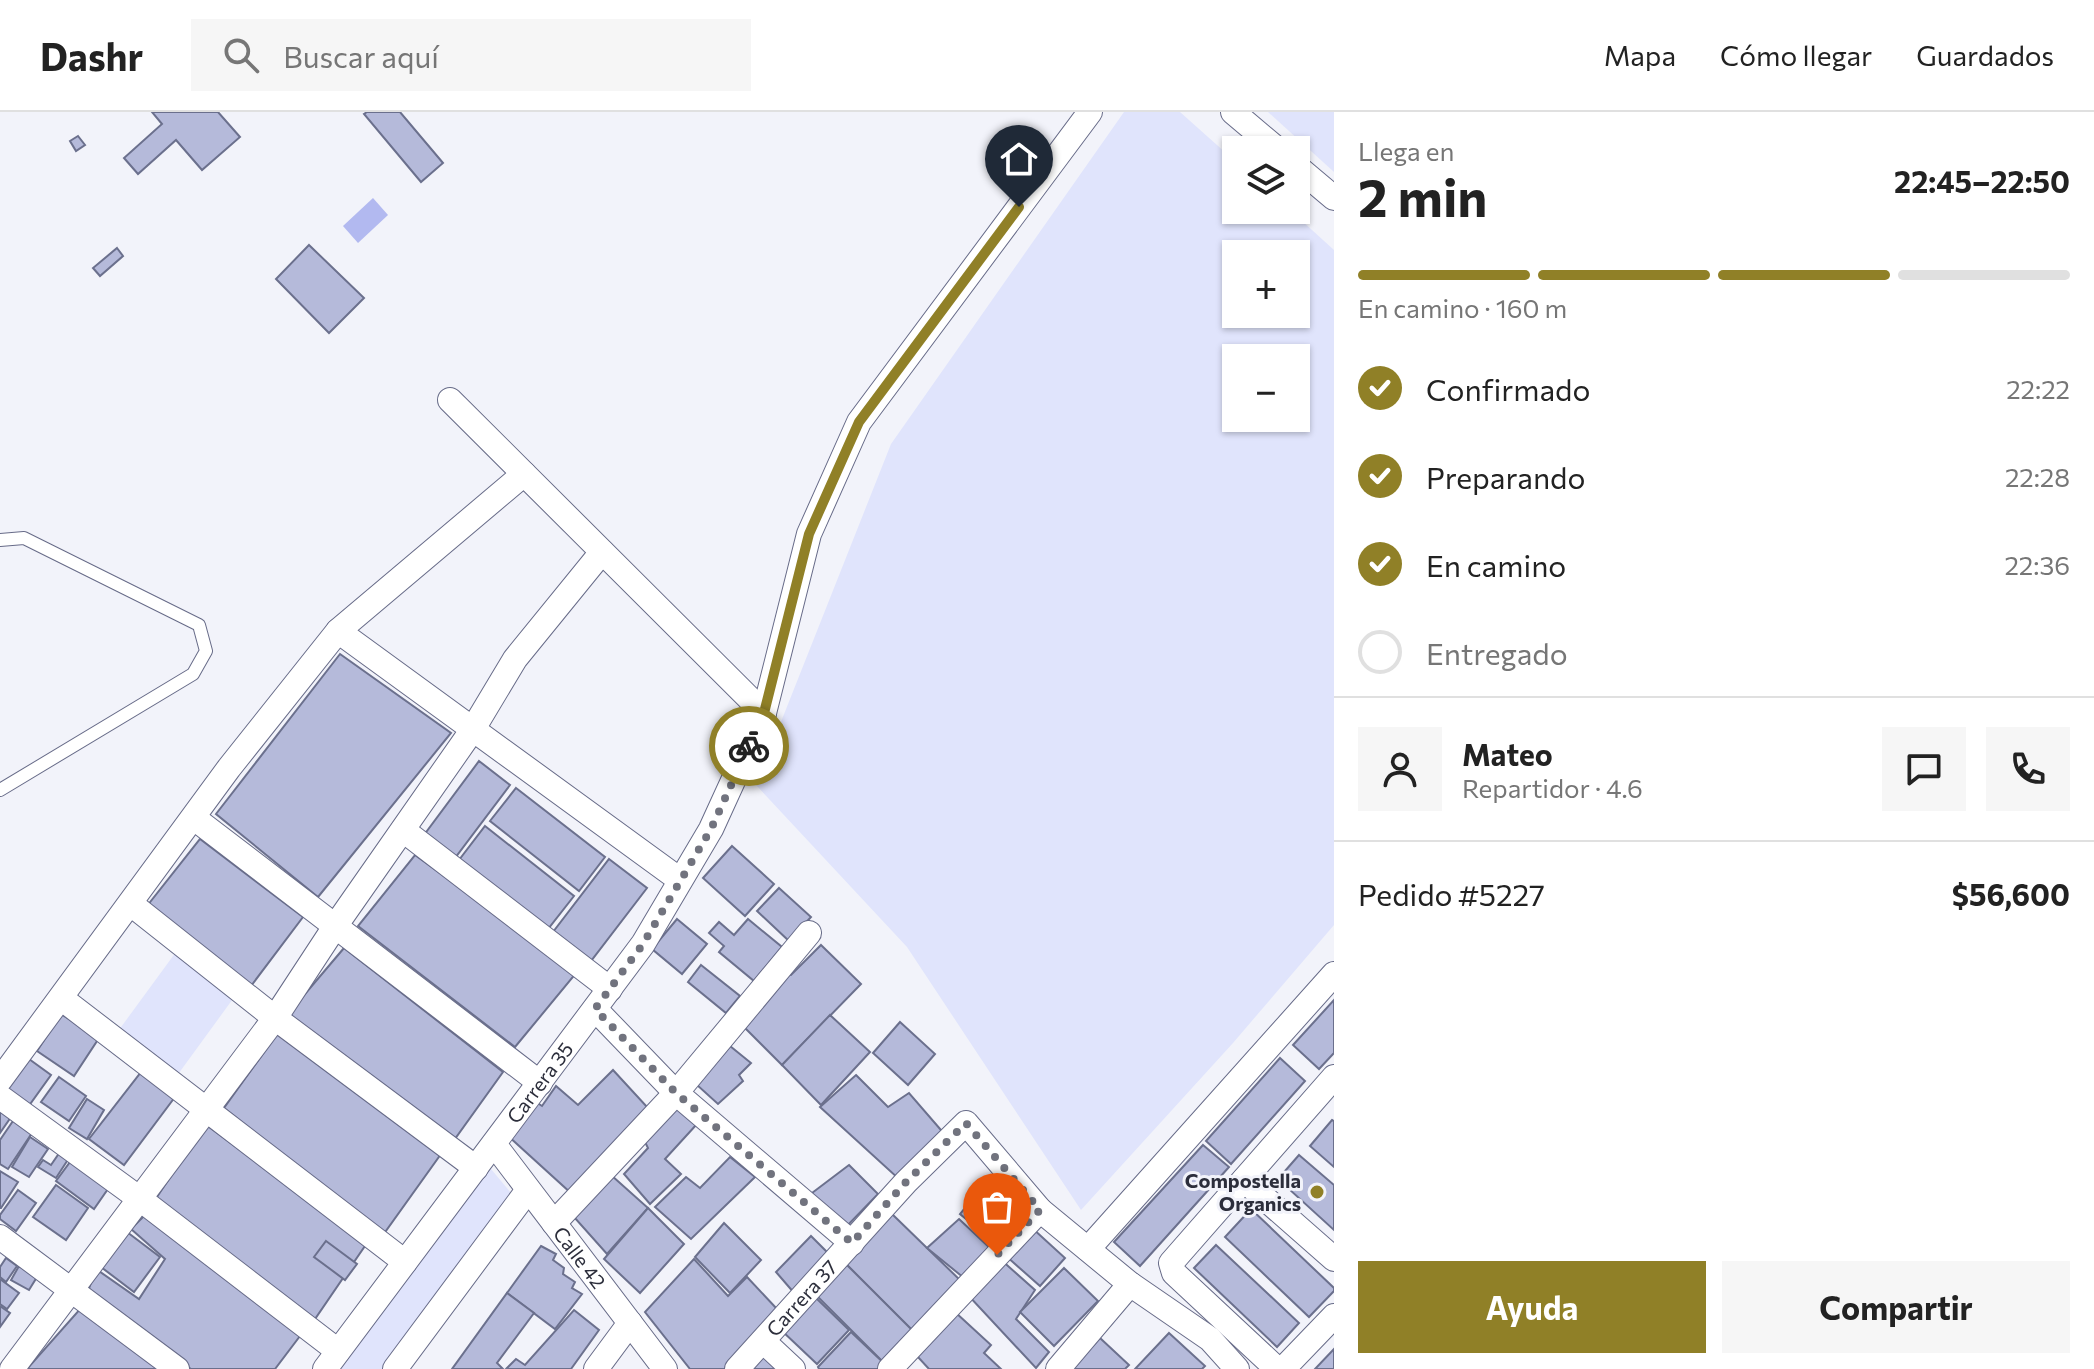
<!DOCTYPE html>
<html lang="es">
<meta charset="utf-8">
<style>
:root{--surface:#fff;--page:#f6f6f6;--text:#222;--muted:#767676;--line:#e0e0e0;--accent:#908027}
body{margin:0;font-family:Commissioner,sans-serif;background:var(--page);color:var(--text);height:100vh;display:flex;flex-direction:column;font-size:30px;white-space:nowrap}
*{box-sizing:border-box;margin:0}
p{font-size:26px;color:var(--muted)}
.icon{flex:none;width:44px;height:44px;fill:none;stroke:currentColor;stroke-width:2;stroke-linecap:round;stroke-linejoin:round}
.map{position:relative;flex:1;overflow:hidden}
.details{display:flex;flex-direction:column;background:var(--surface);width:760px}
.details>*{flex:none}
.buttons{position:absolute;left:1222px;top:24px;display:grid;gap:16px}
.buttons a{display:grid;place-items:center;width:88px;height:88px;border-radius:0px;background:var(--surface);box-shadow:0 2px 6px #0004;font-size:40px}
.pin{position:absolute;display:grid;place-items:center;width:68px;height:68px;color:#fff;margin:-82px -34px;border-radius:50% 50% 50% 0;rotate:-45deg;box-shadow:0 0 8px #0007}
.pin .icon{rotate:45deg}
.courier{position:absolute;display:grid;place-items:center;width:80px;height:80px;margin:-40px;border:6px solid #908027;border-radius:50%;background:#fff;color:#222;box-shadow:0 2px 10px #0007}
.overview em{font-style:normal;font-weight:700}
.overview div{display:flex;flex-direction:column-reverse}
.overview{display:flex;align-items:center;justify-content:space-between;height:136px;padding:0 24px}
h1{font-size:52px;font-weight:700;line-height:60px}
.bar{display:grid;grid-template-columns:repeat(4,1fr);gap:12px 8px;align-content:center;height:96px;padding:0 24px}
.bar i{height:10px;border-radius:6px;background:var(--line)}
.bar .active{background:var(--accent)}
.bar p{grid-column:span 4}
.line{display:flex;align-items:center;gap:20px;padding:0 24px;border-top:2px solid var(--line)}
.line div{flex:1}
.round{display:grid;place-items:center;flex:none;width:84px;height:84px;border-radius:0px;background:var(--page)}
ol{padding:0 24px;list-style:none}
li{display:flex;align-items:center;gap:24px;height:88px}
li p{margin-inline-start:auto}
li .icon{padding:8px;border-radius:50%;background:var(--accent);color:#fff;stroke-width:4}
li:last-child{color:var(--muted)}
li i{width:44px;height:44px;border:4px solid var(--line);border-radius:50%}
.primary-button{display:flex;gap:16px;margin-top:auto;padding:16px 24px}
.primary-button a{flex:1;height:92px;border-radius:0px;background:var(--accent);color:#fff;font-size:32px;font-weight:700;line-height:92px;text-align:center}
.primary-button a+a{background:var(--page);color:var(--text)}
header{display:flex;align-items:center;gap:48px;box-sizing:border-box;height:112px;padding:0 40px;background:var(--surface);border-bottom:2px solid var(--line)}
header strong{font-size:38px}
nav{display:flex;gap:44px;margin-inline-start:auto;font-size:28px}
.search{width:560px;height:72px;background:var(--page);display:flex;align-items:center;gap:20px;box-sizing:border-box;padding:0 28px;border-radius:0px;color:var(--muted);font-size:30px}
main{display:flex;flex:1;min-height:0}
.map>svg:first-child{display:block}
.green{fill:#e0e4fc;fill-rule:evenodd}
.water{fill:#b2b9f0}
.building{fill:#b5bada;stroke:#6b708d;stroke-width:2}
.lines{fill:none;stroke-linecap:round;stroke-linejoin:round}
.lane-casing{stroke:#676b88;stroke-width:14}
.street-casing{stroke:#676b88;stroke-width:26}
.lane{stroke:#fff;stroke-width:12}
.street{stroke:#fff;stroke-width:24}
.done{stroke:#71737e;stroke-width:8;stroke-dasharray:0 14.4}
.route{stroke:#908027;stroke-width:10}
.poi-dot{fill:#908027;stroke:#f2f3fa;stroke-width:3}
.labels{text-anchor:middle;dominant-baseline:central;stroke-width:6;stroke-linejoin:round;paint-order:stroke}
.street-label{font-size:20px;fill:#2c2e3b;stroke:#f2f3fa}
.poi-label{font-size:20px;font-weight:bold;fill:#2c2e3b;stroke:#f2f3fa;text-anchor:end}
</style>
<header>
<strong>Dashr</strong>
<div class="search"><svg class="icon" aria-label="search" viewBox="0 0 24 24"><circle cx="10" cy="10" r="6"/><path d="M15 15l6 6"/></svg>Buscar aquí</div>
<nav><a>Mapa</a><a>Cómo llegar</a><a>Guardados</a></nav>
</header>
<main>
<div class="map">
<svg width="1334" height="1257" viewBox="0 0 1334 1257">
<rect width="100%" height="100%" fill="#f2f3fa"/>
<g class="green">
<path d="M1124 0H1180L1236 50V98H1290L1334 138V813L1233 931 1081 1098 907 835 756 673 891 332ZM1296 142V202H1236V142ZM1296 246V306H1236V246Z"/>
<path d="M1268 0H1334V60Z"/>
<path d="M176 840 235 884 176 965 116 922Z"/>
<path d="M486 1051 516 1087 394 1257H331Z"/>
</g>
<path class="water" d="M373 86 388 103 358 131 343 114Z"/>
<g class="building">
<path d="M152 0H218L240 25 202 58 176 28 138 62 124 46 162 12Z"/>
<path d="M367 0H400L443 51 421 70 364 2Z"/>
<path d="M78 24 85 33 76 39 70 29Z"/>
<path d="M309 133 364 186 329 221 276 167Z"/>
<path d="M117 136 123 144 100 164 93 156Z"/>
<path d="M340 542 451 621 318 785 216 702Z"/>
<path d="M479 649 510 673 455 746 424 723Z"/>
<path d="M516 676 605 745 579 779 490 709Z"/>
<path d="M485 714 574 784 548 817 459 748Z"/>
<path d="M200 727 303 805 251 874 147 794Z"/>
<path d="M732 734 774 772 745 804 703 766Z"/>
<path d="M415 743 577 860 515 935 358 814Z"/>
<path d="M609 747 647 776 591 849 553 820Z"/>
<path d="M779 776 811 805 789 829 757 799Z"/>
<path d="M677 807 707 832 682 862 652 837Z"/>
<path d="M748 807 782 835 754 869 719 840 724 834 709 821 719 810 734 823Z"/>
<path d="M821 833 861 872 782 953 739 910 786 862 791 863Z"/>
<path d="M344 836 503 960 452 1031 288 902Z"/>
<path d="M701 853 740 884 726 901 688 870Z"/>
<path d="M1334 888V941L1319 957 1293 933Z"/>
<path d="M61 902 99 926 74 964 37 939Z"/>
<path d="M830 903 870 940 821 993 782 953Z"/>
<path d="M900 910 935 942 908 973 873 941Z"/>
<path d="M279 919 441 1042 383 1123 224 996Z"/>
<path d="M730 934 751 951 739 963 743 969 718 992 697 973Z"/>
<path d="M1280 946 1305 969 1231 1052 1206 1029Z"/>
<path d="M29 947 51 963 28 995 6 978Z"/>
<path d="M145 955 178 981 124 1053 89 1027Z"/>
<path d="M613 958 648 996 572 1082 506 1022 533 988 542 994 556 974 578 993Z"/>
<path d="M856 963 888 995 909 981 947 1025 900 1068 820 995Z"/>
<path d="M59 965 86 984 69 1009 41 990Z"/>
<path d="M87 987 104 998 87 1027 69 1016Z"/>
<path d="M678 994 697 1012 665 1047 681 1062 650 1092 624 1062 648 1036 645 1030Z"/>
<path d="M0 998 11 1005 0 1021Z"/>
<path d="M15 1006 34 1018 8 1057 0 1052V1028Z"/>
<path d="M1332 1008 1334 1009V1055L1310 1034Z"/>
<path d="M205 1012 367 1131 315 1207 155 1088Z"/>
<path d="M30 1025 48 1037 29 1065 12 1055Z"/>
<path d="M1203 1033 1229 1055 1140 1154 1114 1130Z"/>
<path d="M60 1040 69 1046 56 1066 38 1055 43 1048 51 1053Z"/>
<path d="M1299 1043 1334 1073V1118L1278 1067Z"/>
<path d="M730 1045 755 1065 691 1127 655 1095 686 1065 700 1076Z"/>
<path d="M73 1046 110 1074 94 1097 56 1069Z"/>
<path d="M849 1053 878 1082 844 1117 808 1084Z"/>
<path d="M0 1059 18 1070 1 1096H0Z"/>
<path d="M611 1063 648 1096 607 1142 574 1105Z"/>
<path d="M56 1073 88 1096 66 1128 33 1105Z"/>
<path d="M18 1078 36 1091 16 1119 0 1107V1103Z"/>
<path d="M979 1079 1015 1109 996 1131 960 1102Z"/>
<path d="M648 1096 684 1132 640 1181 604 1147Z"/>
<path d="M1251 1097 1334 1176V1179L1309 1205 1225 1125Z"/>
<path d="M891 1101 963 1171 917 1223 844 1150Z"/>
<path d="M145 1103 300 1224 275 1257H191L87 1182 96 1157 139 1187 165 1147 131 1117Z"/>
<path d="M959 1107 992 1138 964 1166 927 1136Z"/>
<path d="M724 1111 761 1148 730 1181 695 1145Z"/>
<path d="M1031 1115 1065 1146 1040 1174 1006 1144Z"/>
<path d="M127 1120 160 1145 134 1180 101 1155Z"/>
<path d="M811 1124 833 1146 795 1182 776 1160Z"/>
<path d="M326 1129 357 1152 345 1168 314 1145Z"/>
<path d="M1216 1133 1299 1211 1277 1235 1194 1156Z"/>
<path d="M541 1134 556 1142 553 1148 564 1156 563 1162 575 1170 572 1176 582 1182 555 1217 507 1181Z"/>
<path d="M6 1146 17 1154 6 1170 0 1165V1155Z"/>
<path d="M999 1146 1035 1178 1016 1207 1049 1240 1036 1256 967 1182Z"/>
<path d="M694 1147 728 1184 747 1165 778 1198 725 1257H690L645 1200Z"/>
<path d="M844 1150 917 1223 886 1253 814 1181Z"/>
<path d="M19 1154 37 1165 29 1178 11 1168Z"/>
<path d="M1064 1156 1098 1189 1054 1234 1020 1200Z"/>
<path d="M0 1167 19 1181 7 1197 0 1192Z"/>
<path d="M507 1181 534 1201 497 1251 503 1257H452Z"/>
<path d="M814 1184 849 1218 817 1252 781 1218Z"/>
<path d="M0 1194 10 1201 0 1215Z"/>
<path d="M81 1196 167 1257H27Z"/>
<path d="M574 1198 599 1218 571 1257H506L516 1247 525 1253Z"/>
<path d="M955 1200 991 1233 984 1241 1001 1257H929L917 1244Z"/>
<path d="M851 1220 889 1256 888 1257H819L818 1255Z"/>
<path d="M1169 1221 1205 1254 1202 1257H1135Z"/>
<path d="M1100 1226 1129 1253 1125 1257H1071Z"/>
<path d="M1334 1237V1257H1315Z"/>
<path d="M766 1240 782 1257H749Z"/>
</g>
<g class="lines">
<defs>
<path id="lane" d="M0 428 24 426 199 513 206 539 193 562 0 678"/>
<g id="street">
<path d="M1233 0 1278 38"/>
<path d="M1296 54 1334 86"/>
<path d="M450 288 764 601"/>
<path d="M338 519 680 768"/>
<path d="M194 706 540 971"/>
<path d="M403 718 610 877"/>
<path d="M131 792 275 906 476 1056"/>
<path d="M61 886 405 1150"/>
<path d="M595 897 676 981 852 1131"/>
<path d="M0 968 229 656 338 519 524 362"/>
<path d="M0 985 140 1087 338 1239"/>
<path id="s1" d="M494 1032 665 1257"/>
<path d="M1244 1068 1334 1147"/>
<path d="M554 1111 676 981 809 821"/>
<path d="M0 1125 177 1257"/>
<path d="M1088 1137 1334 862"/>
<path d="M763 1229 793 1257"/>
<path d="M12 1257 275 906 336 813 473 617 515 547 602 440"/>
<path id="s2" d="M325 1257 643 832 711 717 764 601 809 422 859 310 1090 0"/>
<path d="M395 1257 528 1078"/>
<path d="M596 1257 630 1211"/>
<path id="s3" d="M737 1257 906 1070 966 1011 1040 1098 1130 1172 1210 1227 1237 1257"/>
<path d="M890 1257 1040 1098"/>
<path d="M1058 1257 1130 1172"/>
<path d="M1277 1257 1174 1161 1171 1151 1334 965"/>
<path d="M1283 1257 1334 1204"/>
</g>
</defs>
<use href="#lane" class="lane-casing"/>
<use href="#street" class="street-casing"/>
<use href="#lane" class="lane"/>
<use href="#street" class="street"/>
</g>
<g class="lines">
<path class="done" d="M749 634 711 717 643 832 595 897 676 981 852 1131 906 1070 966 1011 1040 1098 997 1143"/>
<path class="route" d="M749 634 764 601 809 422 859 310 1019 95"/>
</g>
<circle class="poi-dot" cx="1317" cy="1080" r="8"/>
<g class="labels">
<g class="street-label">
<text stroke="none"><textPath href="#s2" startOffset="358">Carrera 35</textPath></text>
<text stroke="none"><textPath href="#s1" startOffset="142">Calle 42</textPath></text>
<text stroke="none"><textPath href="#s3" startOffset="96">Carrera 37</textPath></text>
</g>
<g class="poi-label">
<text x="1301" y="1068">Compostella<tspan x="1301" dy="23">Organics</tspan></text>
</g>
</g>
</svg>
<div class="buttons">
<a><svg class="icon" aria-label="layers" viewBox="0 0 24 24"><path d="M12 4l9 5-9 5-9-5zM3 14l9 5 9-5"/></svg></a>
<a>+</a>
<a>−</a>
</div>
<div class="pin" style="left:997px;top:1143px;background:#ea580c"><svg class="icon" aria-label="bag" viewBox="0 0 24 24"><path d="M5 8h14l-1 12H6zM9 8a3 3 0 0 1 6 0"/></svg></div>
<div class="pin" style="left:1019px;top:95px;background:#1f2937"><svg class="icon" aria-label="home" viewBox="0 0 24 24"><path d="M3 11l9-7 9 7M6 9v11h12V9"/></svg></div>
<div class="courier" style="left:749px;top:634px"><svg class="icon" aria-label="bike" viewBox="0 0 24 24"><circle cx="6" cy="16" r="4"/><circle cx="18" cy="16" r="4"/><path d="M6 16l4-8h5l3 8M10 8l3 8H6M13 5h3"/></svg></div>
</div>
<section class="details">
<div class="overview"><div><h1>2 min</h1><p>Llega en</p></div><em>22:45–22:50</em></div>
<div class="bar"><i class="active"></i><i class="active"></i><i class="active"></i><i></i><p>En camino · 160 m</p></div>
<ol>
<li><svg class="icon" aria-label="check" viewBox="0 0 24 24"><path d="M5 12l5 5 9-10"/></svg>Confirmado<p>22:22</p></li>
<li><svg class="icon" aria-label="check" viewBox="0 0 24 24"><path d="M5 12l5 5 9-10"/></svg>Preparando<p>22:28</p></li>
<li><svg class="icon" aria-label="check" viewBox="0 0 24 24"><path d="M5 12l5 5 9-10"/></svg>En camino<p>22:36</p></li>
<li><i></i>Entregado</li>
</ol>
<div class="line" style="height:144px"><a class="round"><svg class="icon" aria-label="person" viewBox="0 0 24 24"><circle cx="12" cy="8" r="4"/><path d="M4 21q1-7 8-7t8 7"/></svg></a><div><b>Mateo</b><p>Repartidor · 4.6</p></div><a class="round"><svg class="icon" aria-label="chat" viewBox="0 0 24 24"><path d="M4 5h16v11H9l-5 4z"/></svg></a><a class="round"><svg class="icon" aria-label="phone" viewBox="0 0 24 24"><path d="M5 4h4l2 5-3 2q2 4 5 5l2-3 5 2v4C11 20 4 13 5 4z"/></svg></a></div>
<div class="line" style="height:104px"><div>Pedido #5227</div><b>$56,600</b></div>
<div class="primary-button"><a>Ayuda</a><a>Compartir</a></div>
</section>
</main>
